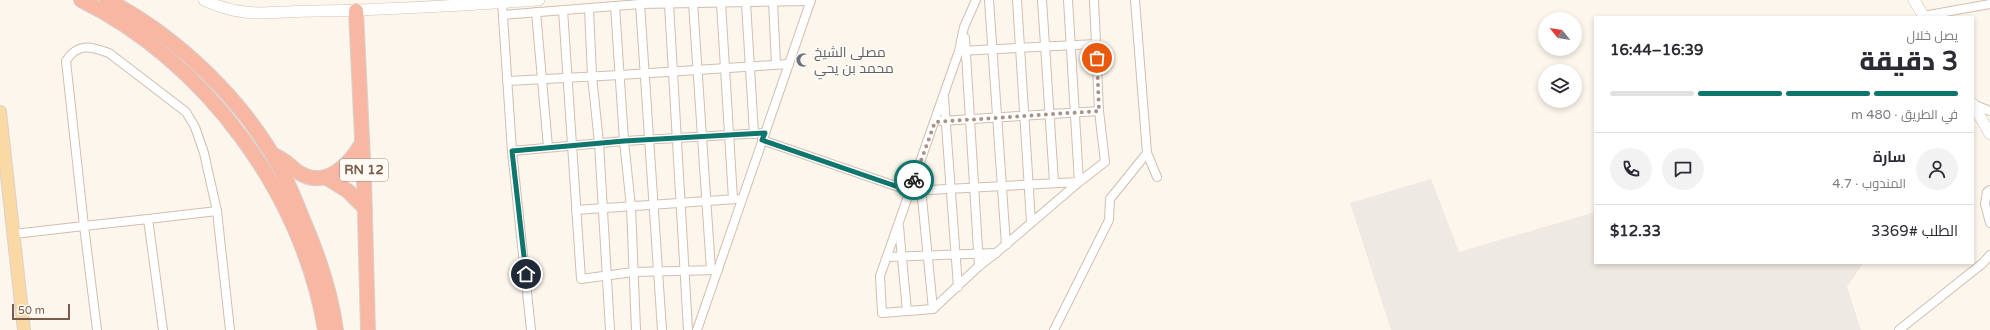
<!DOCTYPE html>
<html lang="ar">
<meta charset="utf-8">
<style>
:root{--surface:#fff;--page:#f2f2f3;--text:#2b2b33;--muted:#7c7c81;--line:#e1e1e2;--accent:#0f766e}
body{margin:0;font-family:"Varela Round",Cairo,sans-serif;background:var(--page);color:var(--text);direction:rtl;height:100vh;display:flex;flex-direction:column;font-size:15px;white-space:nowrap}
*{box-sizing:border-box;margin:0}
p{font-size:13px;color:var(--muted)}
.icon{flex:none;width:22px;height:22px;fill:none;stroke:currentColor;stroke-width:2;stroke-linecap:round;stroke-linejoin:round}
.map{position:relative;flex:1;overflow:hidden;direction:ltr}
.side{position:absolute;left:1594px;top:16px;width:380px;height:248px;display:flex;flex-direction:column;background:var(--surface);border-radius:0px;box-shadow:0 2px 6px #0003;direction:rtl}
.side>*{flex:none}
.needle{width:26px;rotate:300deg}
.tools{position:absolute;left:1538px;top:12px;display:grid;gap:8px}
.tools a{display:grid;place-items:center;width:44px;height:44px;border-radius:50%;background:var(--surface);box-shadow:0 2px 6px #0003;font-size:20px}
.scale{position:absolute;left:12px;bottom:10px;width:58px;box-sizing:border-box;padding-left:4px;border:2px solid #7a5c4d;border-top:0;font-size:11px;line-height:14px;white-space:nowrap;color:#7a5c4d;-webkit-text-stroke:3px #fffaf3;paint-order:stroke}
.pin{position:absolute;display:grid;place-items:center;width:34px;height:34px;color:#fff;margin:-17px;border:2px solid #fff;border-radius:50%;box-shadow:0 1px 4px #0007}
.courier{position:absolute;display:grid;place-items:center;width:40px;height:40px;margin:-20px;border:3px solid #0f766e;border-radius:50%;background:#fff;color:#222;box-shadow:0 1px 5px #0007}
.summary em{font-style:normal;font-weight:800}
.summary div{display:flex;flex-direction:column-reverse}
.summary{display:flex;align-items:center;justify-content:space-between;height:68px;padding:0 16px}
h1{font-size:26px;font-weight:800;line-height:30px}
.bar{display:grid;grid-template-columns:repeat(4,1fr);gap:6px 4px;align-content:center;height:48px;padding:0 16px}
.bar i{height:5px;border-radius:3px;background:var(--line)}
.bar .selected{background:var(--accent)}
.bar p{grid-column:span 4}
.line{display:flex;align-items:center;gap:10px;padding:0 16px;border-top:1px solid var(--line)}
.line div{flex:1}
.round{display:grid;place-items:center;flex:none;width:42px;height:42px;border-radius:21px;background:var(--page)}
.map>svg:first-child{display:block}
.industrial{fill:#efe9e4}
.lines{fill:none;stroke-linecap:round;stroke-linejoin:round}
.street-casing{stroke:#d1beb0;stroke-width:10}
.secondary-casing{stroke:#d6c0b0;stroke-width:12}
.primary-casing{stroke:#dad1cd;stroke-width:14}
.highway-casing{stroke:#dad1cd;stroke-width:16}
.street{stroke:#fff;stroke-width:8}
.secondary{stroke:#fff;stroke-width:11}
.primary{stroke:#fbd9a5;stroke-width:12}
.highway{stroke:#f7b7a3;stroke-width:14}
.done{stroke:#a89285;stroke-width:4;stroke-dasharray:0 7.2}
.route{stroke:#0f766e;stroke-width:5}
.labels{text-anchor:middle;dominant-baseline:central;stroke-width:3.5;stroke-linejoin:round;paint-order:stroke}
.shield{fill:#fffaf3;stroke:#a28b7f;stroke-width:1}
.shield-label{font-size:13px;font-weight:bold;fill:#7a5c4d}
.worship-label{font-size:14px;fill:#5b616d;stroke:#fffaf3;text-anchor:start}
</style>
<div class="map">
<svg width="1990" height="330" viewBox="0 0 1990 330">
<rect width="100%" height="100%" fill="#fdf6ec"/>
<path class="industrial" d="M1431 179 1459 252 1595 212V263H1861L1862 265 1847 287 1861 330H1391L1350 203Z"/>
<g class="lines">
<defs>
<g id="street">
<path d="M976 0 964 27 959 51 880 276 882 313 933 309 979 266 996 253 1079 182 1105 162 1099 111 1094 0"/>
<path d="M989 0 1006 245"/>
<path d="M1017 0 1031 222"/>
<path d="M1042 0 1054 182"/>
<path d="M1135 0 1147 153 1157 177"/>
<path d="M502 2 512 151 531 330"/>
<path d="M773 2 776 64"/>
<path d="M693 3 711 270"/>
<path d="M721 3 733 199"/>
<path d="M746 3 754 134"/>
<path d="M640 4 662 330"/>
<path d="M669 4 688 330"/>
<path d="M589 9 592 76 599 143 610 330"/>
<path d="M563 10 581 279 633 272 718 270"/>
<path d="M536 12 548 147"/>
<path d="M503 15 640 4 810 1"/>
<path d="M1923 16 1990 4"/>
<path d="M965 38 979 266"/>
<path d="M960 51 1096 44"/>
<path d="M507 81 620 75 789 64"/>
<path d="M944 98 958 287"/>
<path d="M1973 104 1990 111"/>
<path d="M941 121 1099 111"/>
<path d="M762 140 910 191 1079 182 1068 0"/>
<path d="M512 151 624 141 615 6"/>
<path d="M919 168 933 309"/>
<path d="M1990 190 1987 192 1985 204 1990 223"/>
<path d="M576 210 737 199"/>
<path d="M148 219 217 211 230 330"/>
<path d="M899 227 907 311"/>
<path d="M14 234 84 226 66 61C77 43 90 46 109 53L186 112 195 127 204 153 217 211"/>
<path d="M887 257 996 253"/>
<path d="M97 330 84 226 148 219 163 330"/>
<path d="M636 330 631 207 624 141 765 133"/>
<path d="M697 330 811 0"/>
<path d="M1054 330 1109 220 1110 199 1147 153"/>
<path d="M1899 330 1983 263 1990 255"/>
</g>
<g id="secondary">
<path d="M204 0C246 20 273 11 317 11 391 10 465 5 539 0"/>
<path d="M1914 0 1924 17"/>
<path d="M1973 104 1990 134"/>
</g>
<path id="primary" d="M0 112 24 330"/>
<g id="highway">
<path d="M81 0C205 61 303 194 325 330"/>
<path d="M107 0C177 36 246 102 282 172 291 188 297 206 304 222 319 257 331 293 336 330"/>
<path d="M356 11 364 180 368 330"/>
<path d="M273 155C284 158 289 166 298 172 325 190 349 165 362 143"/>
<path d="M327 178 348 191 365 208"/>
</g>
</defs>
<use href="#street" class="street-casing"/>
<use href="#secondary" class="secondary-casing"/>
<use href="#primary" class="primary-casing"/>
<use href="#highway" class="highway-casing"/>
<use href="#street" class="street"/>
<use href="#secondary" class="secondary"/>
<use href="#primary" class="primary"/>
<use href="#highway" class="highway"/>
</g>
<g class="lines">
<path class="done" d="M914 180 935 122 1099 111 1097 58"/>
<path class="route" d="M526 274 512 151 624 141 765 133 762 140 910 191 914 180"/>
</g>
<defs>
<symbol id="mosque-bare" viewBox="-9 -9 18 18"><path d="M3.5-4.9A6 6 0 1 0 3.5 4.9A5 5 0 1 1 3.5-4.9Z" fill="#6b7280" stroke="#fffaf3" stroke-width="2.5" paint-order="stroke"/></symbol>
</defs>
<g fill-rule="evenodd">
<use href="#mosque-bare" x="793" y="50" width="20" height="20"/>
</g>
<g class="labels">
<rect class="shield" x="340" y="159" width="48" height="22" rx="3"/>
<g class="shield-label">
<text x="364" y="170">RN 12</text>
</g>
<g class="worship-label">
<text x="814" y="52">مصلى الشيخ<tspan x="814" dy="16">محمد بن يحي</tspan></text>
</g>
</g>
</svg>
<div class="tools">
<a><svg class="needle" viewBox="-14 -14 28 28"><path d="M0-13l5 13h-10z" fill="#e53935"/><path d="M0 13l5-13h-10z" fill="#7c7c81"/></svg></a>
<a><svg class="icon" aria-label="layers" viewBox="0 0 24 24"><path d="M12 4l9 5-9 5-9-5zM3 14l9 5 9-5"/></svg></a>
</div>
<div class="scale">50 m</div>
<div class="pin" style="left:1097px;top:58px;background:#ea580c"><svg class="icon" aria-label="bag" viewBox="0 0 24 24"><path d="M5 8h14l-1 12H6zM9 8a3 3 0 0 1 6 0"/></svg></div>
<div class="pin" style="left:526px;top:274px;background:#1f2937"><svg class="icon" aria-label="home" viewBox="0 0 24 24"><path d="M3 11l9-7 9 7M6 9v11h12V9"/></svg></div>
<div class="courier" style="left:914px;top:180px"><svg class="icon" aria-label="bike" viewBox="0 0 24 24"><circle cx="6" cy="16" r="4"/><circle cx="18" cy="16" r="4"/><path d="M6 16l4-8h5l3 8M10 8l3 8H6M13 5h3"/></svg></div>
<section class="side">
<div class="summary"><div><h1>3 دقيقة</h1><p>يصل خلال</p></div><em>16:39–16:44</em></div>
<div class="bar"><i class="selected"></i><i class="selected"></i><i class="selected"></i><i></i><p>في الطريق · 480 m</p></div>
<div class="line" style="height:72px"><a class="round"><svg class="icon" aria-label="person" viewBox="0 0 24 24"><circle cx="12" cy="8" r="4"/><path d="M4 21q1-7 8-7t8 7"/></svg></a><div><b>سارة</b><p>المندوب · 4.7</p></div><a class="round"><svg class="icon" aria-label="chat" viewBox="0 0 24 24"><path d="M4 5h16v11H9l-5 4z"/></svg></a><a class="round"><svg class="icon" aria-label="phone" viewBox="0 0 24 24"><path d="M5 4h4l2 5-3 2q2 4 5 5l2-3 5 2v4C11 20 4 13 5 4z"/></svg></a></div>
<div class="line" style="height:52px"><div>الطلب #3369</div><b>$12.33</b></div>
</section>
</div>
